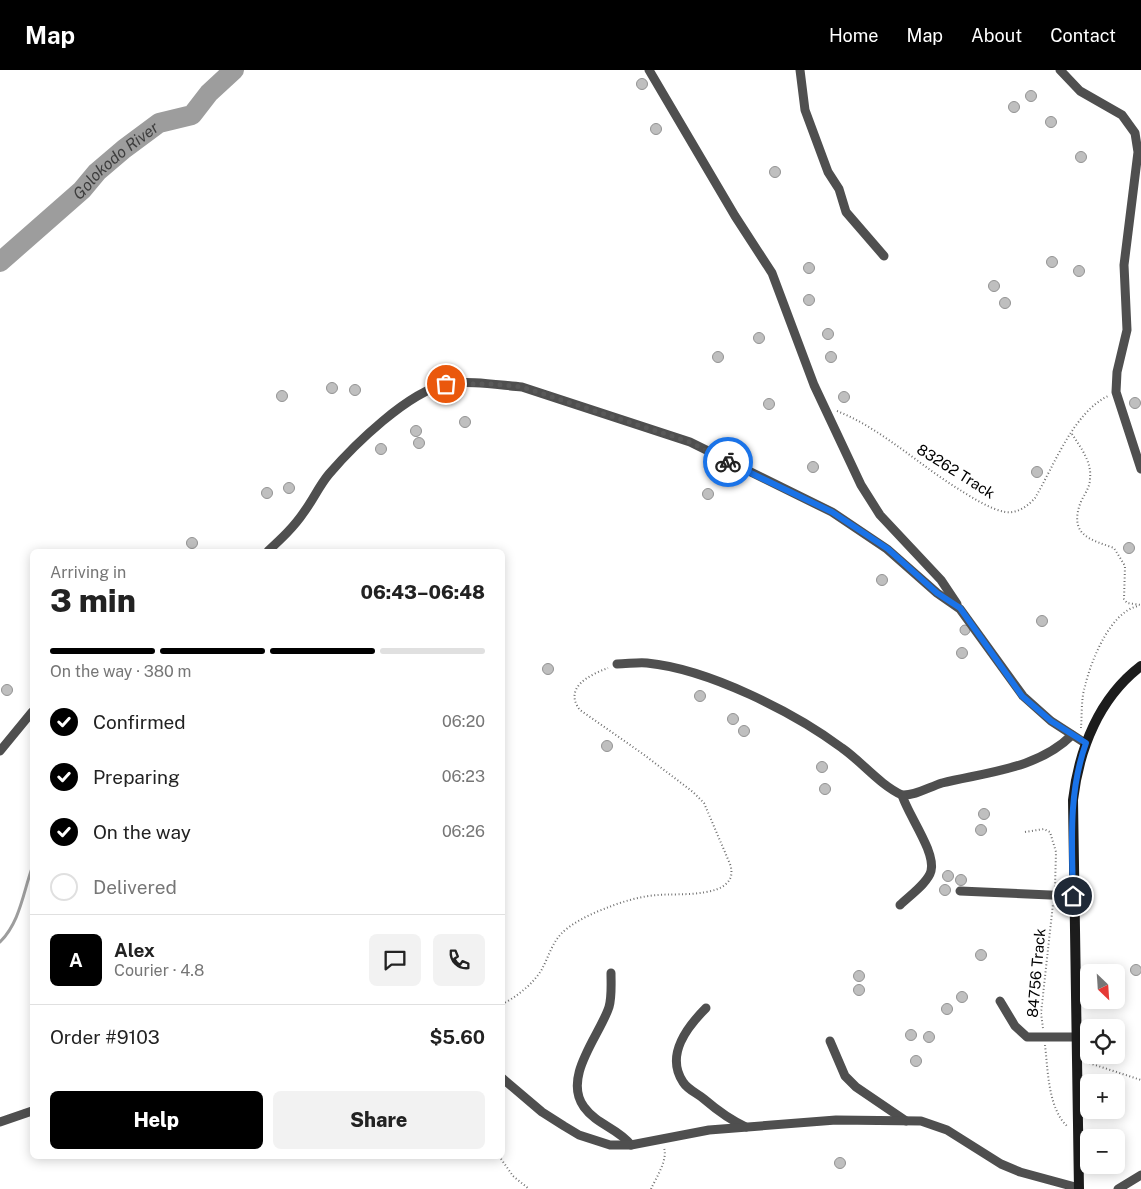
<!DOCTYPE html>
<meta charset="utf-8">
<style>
:root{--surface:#fff;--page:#f2f2f2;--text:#222;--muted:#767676;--line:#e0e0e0;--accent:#000}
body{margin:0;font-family:"Public Sans",sans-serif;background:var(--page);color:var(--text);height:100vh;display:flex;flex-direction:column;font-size:19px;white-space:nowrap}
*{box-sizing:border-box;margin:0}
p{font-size:16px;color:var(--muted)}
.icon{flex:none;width:28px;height:28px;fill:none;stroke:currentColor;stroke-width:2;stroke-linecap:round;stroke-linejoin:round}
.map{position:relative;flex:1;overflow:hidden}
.drawer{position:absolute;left:30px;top:479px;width:475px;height:610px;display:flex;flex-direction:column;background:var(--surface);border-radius:8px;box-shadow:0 2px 12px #0003}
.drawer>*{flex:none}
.needle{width:32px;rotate:155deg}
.controls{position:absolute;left:1080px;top:894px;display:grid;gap:10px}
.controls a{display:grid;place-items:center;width:45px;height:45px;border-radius:8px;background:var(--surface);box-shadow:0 2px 12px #0003;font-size:25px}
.pin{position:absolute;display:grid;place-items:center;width:42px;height:42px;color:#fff;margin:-21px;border:2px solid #fff;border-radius:50%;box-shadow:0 1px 5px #0007}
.courier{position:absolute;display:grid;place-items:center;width:50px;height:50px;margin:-25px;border:4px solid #1a73e8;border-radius:50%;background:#fff;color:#222;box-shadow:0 1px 6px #0007}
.summary em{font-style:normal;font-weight:800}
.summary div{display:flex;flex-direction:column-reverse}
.summary{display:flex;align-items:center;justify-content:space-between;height:85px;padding:0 20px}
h1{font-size:32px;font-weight:800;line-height:38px}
.bar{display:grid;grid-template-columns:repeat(4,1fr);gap:8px 5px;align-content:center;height:60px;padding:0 20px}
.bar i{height:6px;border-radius:4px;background:var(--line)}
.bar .selected{background:var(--accent)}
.bar p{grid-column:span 4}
.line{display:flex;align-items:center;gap:12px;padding:0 20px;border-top:1px solid var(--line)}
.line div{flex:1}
.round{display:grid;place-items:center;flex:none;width:52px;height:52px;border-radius:8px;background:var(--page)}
ol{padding:0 20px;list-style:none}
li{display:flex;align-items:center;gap:15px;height:55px}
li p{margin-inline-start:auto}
li .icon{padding:5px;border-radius:50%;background:var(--accent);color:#fff;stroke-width:4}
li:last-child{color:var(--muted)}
li i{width:28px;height:28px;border:2px solid var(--line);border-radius:50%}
.action{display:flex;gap:10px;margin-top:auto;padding:10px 20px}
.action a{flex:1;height:58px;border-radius:8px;background:var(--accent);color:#fff;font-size:20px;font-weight:800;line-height:58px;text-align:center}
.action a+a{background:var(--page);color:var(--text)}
header{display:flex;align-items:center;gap:30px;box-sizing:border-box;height:70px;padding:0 25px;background:var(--accent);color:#fff}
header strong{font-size:24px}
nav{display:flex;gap:28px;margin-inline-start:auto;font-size:18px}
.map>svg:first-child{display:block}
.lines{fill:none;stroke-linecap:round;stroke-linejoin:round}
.stream{stroke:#9d9d9d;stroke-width:3}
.river{stroke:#9d9d9d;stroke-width:20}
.building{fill:#bfbfbf;stroke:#939393}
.path{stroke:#717171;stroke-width:2;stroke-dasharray:1 2.5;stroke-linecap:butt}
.street{stroke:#4f4f4f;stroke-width:9}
.secondary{stroke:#1c1c1c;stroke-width:10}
.done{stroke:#595959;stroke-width:5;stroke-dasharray:0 9}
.route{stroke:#1a73e8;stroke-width:6}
.labels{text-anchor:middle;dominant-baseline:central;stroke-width:5;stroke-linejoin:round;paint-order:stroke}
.street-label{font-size:15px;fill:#000;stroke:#fff}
.water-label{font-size:16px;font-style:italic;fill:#3e3e3e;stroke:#fff}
</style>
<header>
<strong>Map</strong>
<nav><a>Home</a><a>Map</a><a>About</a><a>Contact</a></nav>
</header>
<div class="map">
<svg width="1141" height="1119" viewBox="0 0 1141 1119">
<rect width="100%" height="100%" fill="#fff"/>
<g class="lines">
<path class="stream" d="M0 872C20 852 23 823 32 798"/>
<path class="river" id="s1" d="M0 192 82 120 97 102 124 79 159 53 192 45 209 23 234 0"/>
</g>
<g class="building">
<circle cx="642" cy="14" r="5.5"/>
<circle cx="1031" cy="26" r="5.5"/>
<circle cx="1014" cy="37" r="5.5"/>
<circle cx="1051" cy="52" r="5.5"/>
<circle cx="656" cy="59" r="5.5"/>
<circle cx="1081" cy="87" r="5.5"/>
<circle cx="775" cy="102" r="5.5"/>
<circle cx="1052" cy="192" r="5.5"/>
<circle cx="809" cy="198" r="5.5"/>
<circle cx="1079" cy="201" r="5.5"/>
<circle cx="994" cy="216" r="5.5"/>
<circle cx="809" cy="230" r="5.5"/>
<circle cx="1005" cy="233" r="5.5"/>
<circle cx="828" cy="264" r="5.5"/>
<circle cx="759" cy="268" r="5.5"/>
<circle cx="831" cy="287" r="5.5"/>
<circle cx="718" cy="287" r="5.5"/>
<circle cx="332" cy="318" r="5.5"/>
<circle cx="355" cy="320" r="5.5"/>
<circle cx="282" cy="326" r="5.5"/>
<circle cx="844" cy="327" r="5.5"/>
<circle cx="1135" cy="333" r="5.5"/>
<circle cx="769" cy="334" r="5.5"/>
<circle cx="465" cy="352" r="5.5"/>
<circle cx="416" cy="361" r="5.5"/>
<circle cx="419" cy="373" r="5.5"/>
<circle cx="381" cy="379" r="5.5"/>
<circle cx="813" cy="397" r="5.5"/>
<circle cx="1037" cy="402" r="5.5"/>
<circle cx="289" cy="418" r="5.5"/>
<circle cx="267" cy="423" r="5.5"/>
<circle cx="708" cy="424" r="5.5"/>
<circle cx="192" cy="473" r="5.5"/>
<circle cx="1129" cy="478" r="5.5"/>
<circle cx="882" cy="510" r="5.5"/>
<circle cx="1042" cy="551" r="5.5"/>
<circle cx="965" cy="560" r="5"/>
<circle cx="962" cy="583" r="5.5"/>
<circle cx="548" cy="599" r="5.5"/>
<circle cx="7" cy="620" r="5.5"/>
<circle cx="700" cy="626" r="5.5"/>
<circle cx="733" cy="649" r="5.5"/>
<circle cx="744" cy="661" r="5.5"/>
<circle cx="607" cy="676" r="5.5"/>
<circle cx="822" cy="697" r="5.5"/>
<circle cx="825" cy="719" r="5.5"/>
<circle cx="984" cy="744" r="5.5"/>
<circle cx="981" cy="760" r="5.5"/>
<circle cx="948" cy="806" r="5.5"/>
<circle cx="961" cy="810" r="5.5"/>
<circle cx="945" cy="820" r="5.5"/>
<circle cx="981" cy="885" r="5.5"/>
<circle cx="1136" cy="900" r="5.5"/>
<circle cx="859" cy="906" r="5.5"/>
<circle cx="859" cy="920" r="5.5"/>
<circle cx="962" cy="927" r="5.5"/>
<circle cx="947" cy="939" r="5.5"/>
<circle cx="911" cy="965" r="5.5"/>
<circle cx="929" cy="967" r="5.5"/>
<circle cx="916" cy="991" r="5.5"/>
<circle cx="840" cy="1093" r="5.5"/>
</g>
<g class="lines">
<g class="path">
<path d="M837 341C882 359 919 395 960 420 973 428 990 439 1005 442 1017 444 1028 436 1035 428 1054 396 1073 343 1108 326"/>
<path d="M1072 364C1081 378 1092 392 1090 409 1090 418 1083 426 1080 434 1069 466 1092 470 1114 478L1125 496 1124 529 1127 533 1141 535"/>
<path d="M1081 658C1082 645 1081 629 1085 616 1091 591 1110 542 1138 536"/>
<path d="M1025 762 1044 759 1050 762 1056 782 1055 817"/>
<path d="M502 934C517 927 534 913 542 899 548 888 552 874 560 865 572 852 593 843 609 837 624 831 642 826 658 825 676 823 742 830 730 794L704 733 693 722 643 684 580 640C563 618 589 605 608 598"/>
<path d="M1043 958 1041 943 1053 834"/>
<path d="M1045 975C1048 1000 1048 1038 1067 1056"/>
<path d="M1086 992 1141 1010"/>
<path d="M499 1086 513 1106 529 1119"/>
<path d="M651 1119C656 1108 668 1090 664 1078"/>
</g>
<g class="street">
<path d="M649 0 735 146 772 203 814 315 861 415 880 445 941 510 957 534"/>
<path d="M800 0 805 40 828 102 839 119 846 142 884 186"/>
<path d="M1060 0 1080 21 1122 45 1135 63 1138 82 1124 195 1127 260 1117 302 1116 322 1141 399"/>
<path d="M268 481C281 469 294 457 304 442 313 430 319 416 329 404 354 375 408 322 446 314 470 310 498 315 522 317L690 372 832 442 887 479 937 523 960 539 1023 626 1051 651 1085 673"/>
<path d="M617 594C627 594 638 592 647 593 708 599 794 642 842 678 862 692 880 715 902 725 915 726 929 717 942 713 987 702 1038 699 1072 665"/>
<path d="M0 681 32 642"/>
<path d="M960 821 1073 826"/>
<path d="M900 835C909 826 928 813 931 801 936 782 908 745 902 725"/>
<path d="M611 903C611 914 612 927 609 937 600 965 562 1007 584 1037 597 1055 618 1058 631 1075"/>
<path d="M1000 931 1015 956 1027 967H1076"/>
<path d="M706 938C687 957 665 985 683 1012 688 1020 697 1023 704 1029 718 1041 730 1050 746 1057"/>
<path d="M830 971 845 1006 856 1017 906 1051"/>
<path d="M502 1008 542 1042 564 1056 579 1065 610 1075H631L709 1060 836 1050 921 1051 947 1060 1001 1094 1020 1102 1079 1118"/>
<path d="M0 1052 32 1041"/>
<path d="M1118 1119 1141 1105"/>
</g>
<path class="secondary" d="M1079 1119 1073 730C1079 679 1099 628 1141 596"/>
</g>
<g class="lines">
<path class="done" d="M446 314H494L522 317 690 372 728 392"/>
<path class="route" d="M728 392 832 442 888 479 937 523 960 538 1022 626 1051 651 1086 673C1068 723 1072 774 1073 826"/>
</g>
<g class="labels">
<g class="street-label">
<text transform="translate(956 401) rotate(32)">83262 Track</text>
<text transform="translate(1036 903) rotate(-85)">84756 Track</text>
</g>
<g class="water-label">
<text stroke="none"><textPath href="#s1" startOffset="154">Golokodo River</textPath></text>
</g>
</g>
</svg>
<div class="controls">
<a><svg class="needle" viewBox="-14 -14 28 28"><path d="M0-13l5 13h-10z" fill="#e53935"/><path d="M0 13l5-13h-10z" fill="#767676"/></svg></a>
<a><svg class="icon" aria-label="locate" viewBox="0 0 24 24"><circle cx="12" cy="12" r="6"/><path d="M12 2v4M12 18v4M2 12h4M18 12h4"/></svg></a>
<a>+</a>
<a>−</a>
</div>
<div class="pin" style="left:446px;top:314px;background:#ea580c"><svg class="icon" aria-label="bag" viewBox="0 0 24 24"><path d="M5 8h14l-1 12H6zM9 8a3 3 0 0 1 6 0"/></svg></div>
<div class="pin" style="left:1073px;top:826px;background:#1f2937"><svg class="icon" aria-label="home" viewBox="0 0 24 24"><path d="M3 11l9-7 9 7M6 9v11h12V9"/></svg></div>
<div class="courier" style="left:728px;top:392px"><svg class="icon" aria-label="bike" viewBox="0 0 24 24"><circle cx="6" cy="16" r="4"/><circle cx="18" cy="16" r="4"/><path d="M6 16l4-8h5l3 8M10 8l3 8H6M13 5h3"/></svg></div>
<section class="drawer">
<div class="summary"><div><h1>3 min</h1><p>Arriving in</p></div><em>06:43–06:48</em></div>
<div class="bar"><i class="selected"></i><i class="selected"></i><i class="selected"></i><i></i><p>On the way · 380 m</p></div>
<ol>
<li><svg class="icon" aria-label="check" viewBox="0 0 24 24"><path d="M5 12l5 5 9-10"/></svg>Confirmed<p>06:20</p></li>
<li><svg class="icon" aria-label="check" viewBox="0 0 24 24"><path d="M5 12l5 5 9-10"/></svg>Preparing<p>06:23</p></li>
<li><svg class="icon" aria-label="check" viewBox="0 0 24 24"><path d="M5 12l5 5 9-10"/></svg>On the way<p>06:26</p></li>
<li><i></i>Delivered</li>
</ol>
<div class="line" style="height:90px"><b class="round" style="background:var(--accent);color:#fff">A</b><div><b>Alex</b><p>Courier · 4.8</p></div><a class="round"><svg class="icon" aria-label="chat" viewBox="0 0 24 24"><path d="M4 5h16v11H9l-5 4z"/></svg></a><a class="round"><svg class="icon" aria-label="phone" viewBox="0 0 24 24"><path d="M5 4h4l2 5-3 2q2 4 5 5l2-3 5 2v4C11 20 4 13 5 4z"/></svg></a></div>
<div class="line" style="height:65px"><div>Order #9103</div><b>$5.60</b></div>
<div class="action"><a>Help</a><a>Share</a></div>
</section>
</div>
